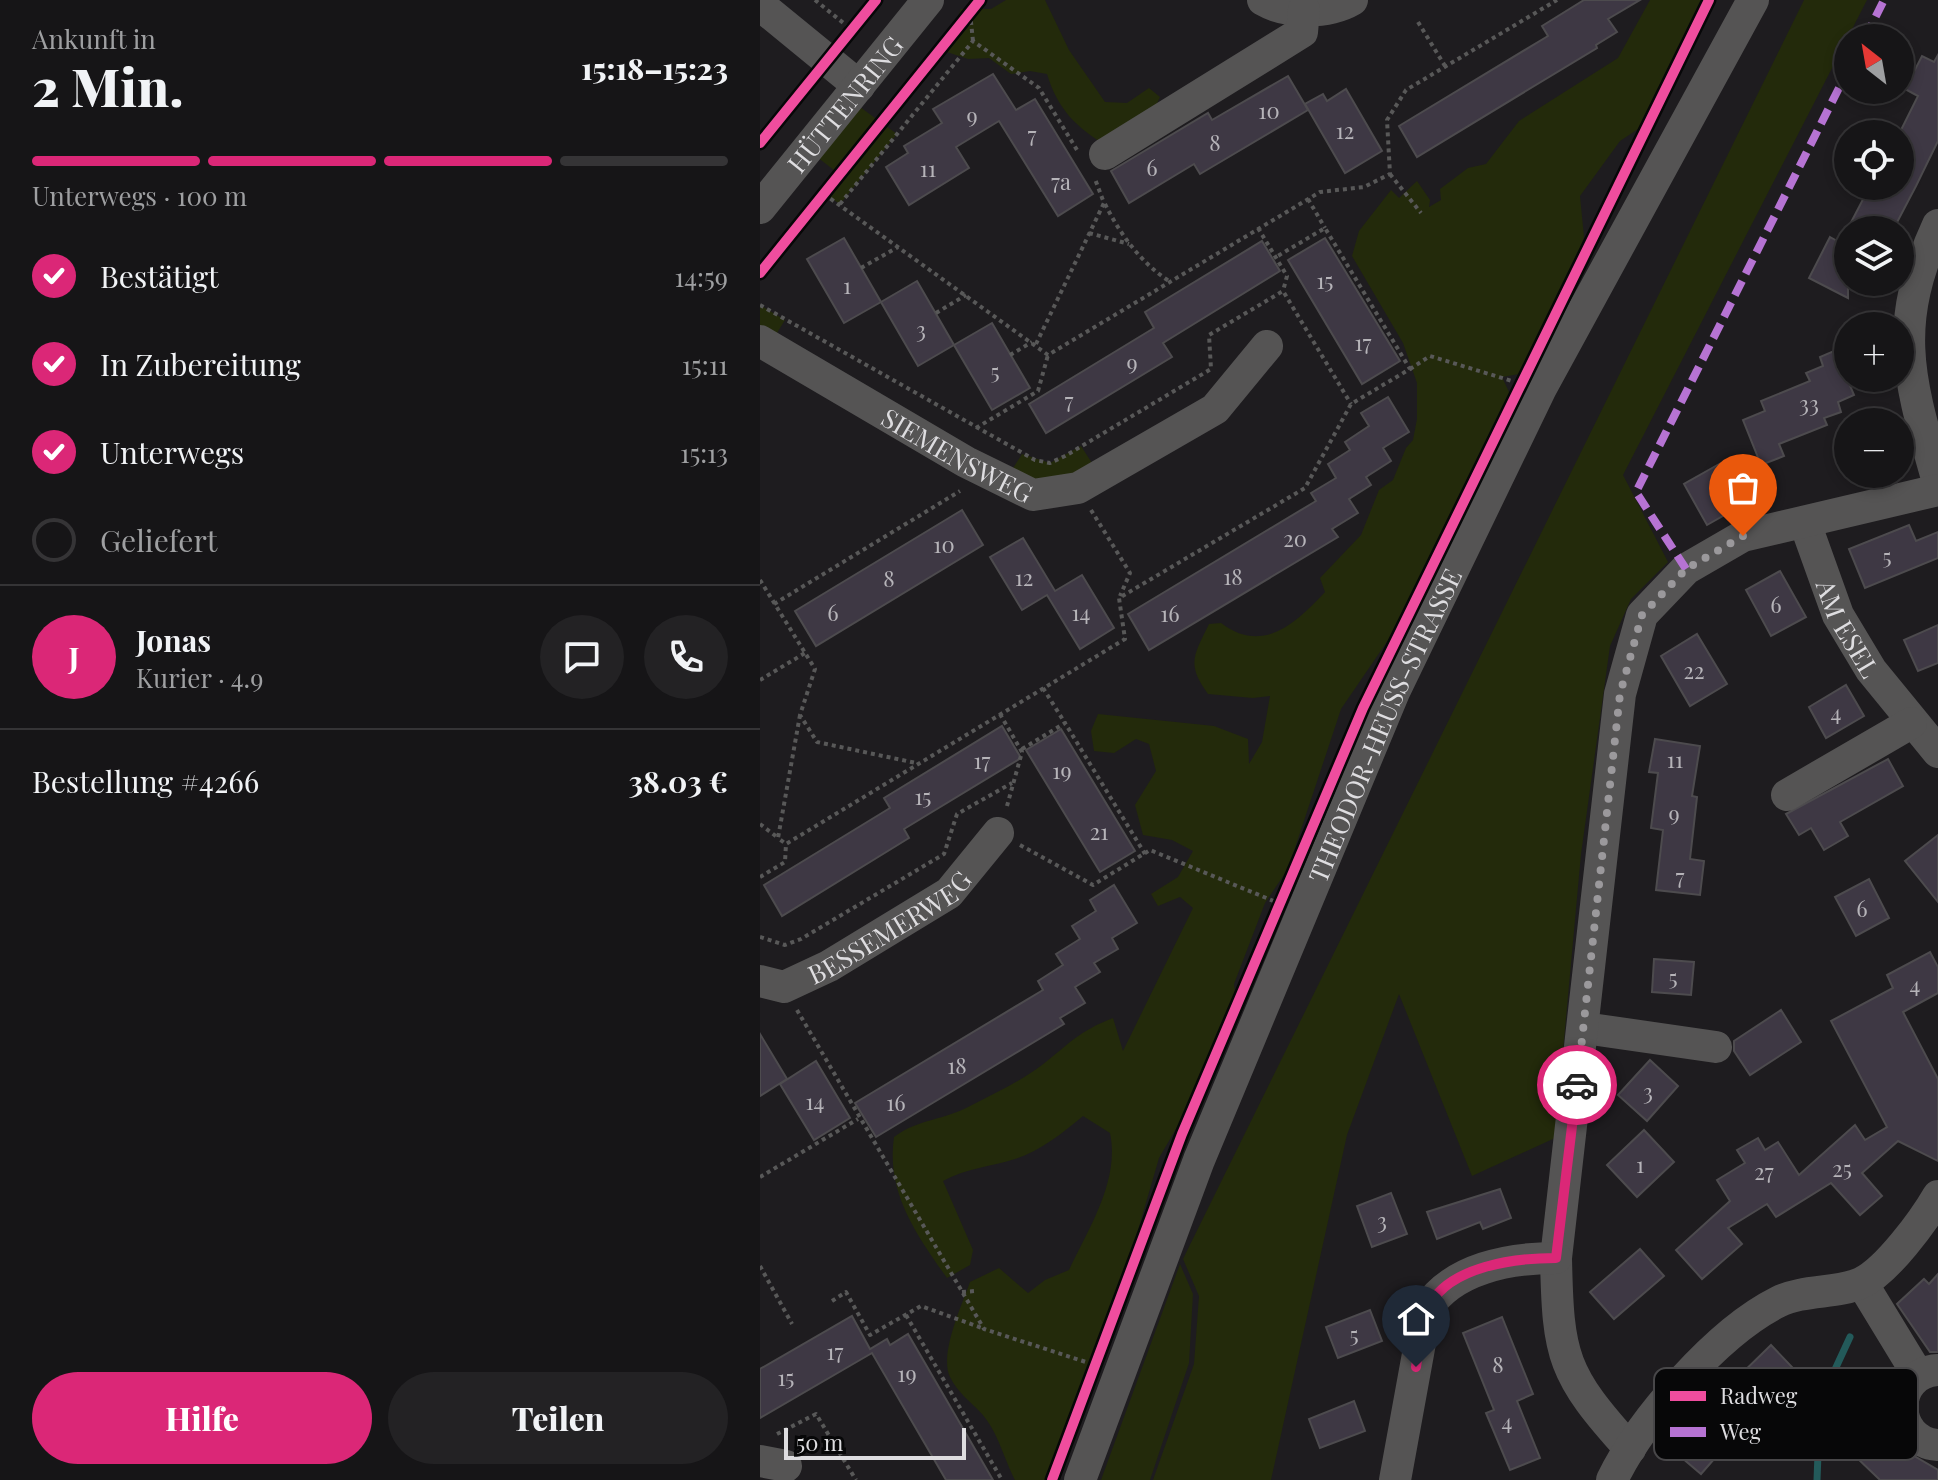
<!DOCTYPE html>
<html lang="de">
<meta charset="utf-8">
<style>
:root{--surface:#161517;--page:#232224;--text:#f1f3f6;--muted:#9e9fa1;--line:#353436;--accent:#db2777}
body{margin:0;font-family:"Playfair Display",serif;background:var(--page);color:var(--text);height:100vh;display:flex;flex-direction:column;font-size:30px;white-space:nowrap}
*{box-sizing:border-box;margin:0}
p{font-size:26px;color:var(--muted)}
.icon{flex:none;width:44px;height:44px;fill:none;stroke:currentColor;stroke-width:2;stroke-linecap:round;stroke-linejoin:round}
.map{position:relative;flex:1;overflow:hidden}
.side{display:flex;flex-direction:column;background:var(--surface);width:760px}
.side>*{flex:none}
.needle{width:52px;rotate:329deg}
.buttons{position:absolute;left:1074px;top:24px;display:grid;gap:16px}
.buttons a{display:grid;place-items:center;width:80px;height:80px;border-radius:50%;background:var(--surface);box-shadow:0 4px 12px #0003,0 0 0 2px var(--line);font-size:40px}
.scale{position:absolute;left:24px;bottom:20px;width:182px;box-sizing:border-box;padding-left:8px;border:4px solid #dedde0;border-top:0;font-size:22px;line-height:28px;white-space:nowrap;color:#dedde0;-webkit-text-stroke:6px #070708;paint-order:stroke}
.pin{position:absolute;display:grid;place-items:center;width:68px;height:68px;color:#fff;margin:-82px -34px;border-radius:50% 50% 50% 0;rotate:-45deg;box-shadow:0 0 8px #0007}
.pin .icon{rotate:45deg}
.courier{position:absolute;display:grid;place-items:center;width:80px;height:80px;margin:-40px;border:6px solid #db2777;border-radius:50%;background:#fff;color:#222;box-shadow:0 2px 10px #0007}
.headline em{font-style:normal;font-weight:800}
.headline div{display:flex;flex-direction:column-reverse}
.headline{display:flex;align-items:center;justify-content:space-between;height:136px;padding:0 32px}
h1{font-size:52px;font-weight:800;line-height:60px}
.bar{display:grid;grid-template-columns:repeat(4,1fr);gap:12px 8px;align-content:center;height:96px;padding:0 32px}
.bar i{height:10px;border-radius:6px;background:var(--line)}
.bar .selected{background:var(--accent)}
.bar p{grid-column:span 4}
.line{display:flex;align-items:center;gap:20px;padding:0 32px;border-top:2px solid var(--line)}
.line div{flex:1}
.round{display:grid;place-items:center;flex:none;width:84px;height:84px;border-radius:42px;background:var(--page)}
ol{padding:0 32px;list-style:none}
li{display:flex;align-items:center;gap:24px;height:88px}
li p{margin-inline-start:auto}
li .icon{padding:8px;border-radius:50%;background:var(--accent);color:#fff;stroke-width:4}
li:last-child{color:var(--muted)}
li i{width:44px;height:44px;border:4px solid var(--line);border-radius:50%}
.button{display:flex;gap:16px;margin-top:auto;padding:16px 32px}
.button a{flex:1;height:92px;border-radius:48px;background:var(--accent);color:#fff;font-size:32px;font-weight:800;line-height:92px;text-align:center}
.button a+a{background:var(--page);color:var(--text)}
main{display:flex;flex:1;min-height:0}
.map>svg:first-child{display:block}
.green{fill:#232a0b}
.lines{fill:none;stroke-linecap:round;stroke-linejoin:round}
.stream{stroke:#235a5a;stroke-width:7}
.building{fill:#3e3844;stroke:#4d4b4e;stroke-width:2}
.path{stroke:#585858;stroke-width:4;stroke-dasharray:4 4;stroke-linecap:butt}
.minor{stroke:#555454;stroke-width:32}
.quiet{stroke:#b673d3;stroke-width:8;stroke-dasharray:16 8;stroke-linecap:butt}
.cycleway-casing{stroke:#070708;stroke-width:15}
.cycleway{stroke:#ef4d9e;stroke-width:10}
.done{stroke:#9b999c;stroke-width:8;stroke-dasharray:0 14.4}
.route{stroke:#db2777;stroke-width:10}
.labels{text-anchor:middle;dominant-baseline:central;stroke-width:8;stroke-linejoin:round;paint-order:stroke}
.number-label{font-size:22px;fill:#b6b4b9}
.street-label{font-size:26px;fill:#dedde0;stroke:#070708}
.key{fill:#070708;stroke:#484749;stroke-width:2}
.key-label{font-size:22px;fill:#dedde0}
</style>
<main>
<section class="side">
<div class="headline"><div><h1>2 Min.</h1><p>Ankunft in</p></div><em>15:18–15:23</em></div>
<div class="bar"><i class="selected"></i><i class="selected"></i><i class="selected"></i><i></i><p>Unterwegs · 100 m</p></div>
<ol>
<li><svg class="icon" aria-label="check" viewBox="0 0 24 24"><path d="M5 12l5 5 9-10"/></svg>Bestätigt<p>14:59</p></li>
<li><svg class="icon" aria-label="check" viewBox="0 0 24 24"><path d="M5 12l5 5 9-10"/></svg>In Zubereitung<p>15:11</p></li>
<li><svg class="icon" aria-label="check" viewBox="0 0 24 24"><path d="M5 12l5 5 9-10"/></svg>Unterwegs<p>15:13</p></li>
<li><i></i>Geliefert</li>
</ol>
<div class="line" style="height:144px"><b class="round" style="background:var(--accent);color:#fff">J</b><div><b>Jonas</b><p>Kurier · 4.9</p></div><a class="round"><svg class="icon" aria-label="chat" viewBox="0 0 24 24"><path d="M4 5h16v11H9l-5 4z"/></svg></a><a class="round"><svg class="icon" aria-label="phone" viewBox="0 0 24 24"><path d="M5 4h4l2 5-3 2q2 4 5 5l2-3 5 2v4C11 20 4 13 5 4z"/></svg></a></div>
<div class="line" style="height:104px"><div>Bestellung #4266</div><b>38.03 €</b></div>
<div class="button"><a>Hilfe</a><a>Teilen</a></div>
</section>
<div class="map">
<svg width="1178" height="1480" viewBox="0 0 1178 1480">
<rect width="100%" height="100%" fill="#1e1c1f"/>
<g class="green">
<path d="M246 0H285L309 50 345 102 367 103 389 88 400 97 392 114 347 146C316 127 298 110 287 74L270 71 251 74 229 58 208 59 184 51 201 9H231Z"/>
<path d="M890 0H952L943 9 912 70 890 121 860 141 820 196 824 237 808 287 759 374 742 377 750 394 637 627 581 709 528 869 505 903 474 984 476 1001 471 1025 458 1032 431 1103 399 1158 374 1244 285 1480H255C244 1459 238 1432 222 1414 210 1401 198 1393 190 1377 179 1354 202 1305 210 1282L239 1268 268 1293 285 1280 309 1270C329 1228 360 1180 350 1133L323 1116C303 1133 280 1151 255 1159 230 1167 206 1168 183 1181L213 1250 210 1265 187 1278C156 1234 126 1192 134 1137 160 1118 183 1121 212 1105 235 1093 261 1081 282 1065 309 1044 319 1031 353 1018L363 1051 433 908 420 897 398 906 391 894 418 877 433 851 412 840 383 835 375 805 396 771 389 744 376 739 354 753 334 751 331 731 338 714 454 726 488 739 489 764 502 742 510 696 493 698 448 694C426 664 434 655 449 624L461 623C503 655 536 623 565 592L560 578 601 535 619 490 633 480 646 448 653 440 657 419V383L643 343 592 256 599 231 631 190 639 198 657 181 670 200 669 207 681 200 680 189 708 168 726 164 759 121 858 58Z"/>
<path d="M1044 0H1107L863 475 908 562 871 599 850 646 821 854 795 1138 712 1176 639 994 587 1135 511 1480H393L434 1364 439 1296 423 1259Z"/>
<path d="M89 99 137 134 80 204 64 194 79 174 48 150Z"/>
<path d="M0 305 25 320 9 346 0 341Z"/>
<path d="M321 446 341 477 245 481 262 454 290 463Z"/>
<path d="M420 1264 433 1294 429 1363 390 1480H341Z"/>
</g>
<g class="lines">
<path class="stream" d="M1057 1480 1060 1402 1090 1337"/>
</g>
<g class="building">
<path d="M824 0H880L848 19 857 32 836 45 837 48 657 157 639 126 788 36 782 26Z"/>
<path d="M1178 55V141L1156 186 1133 230H1087L1110 186H1140V132L1158 96 1145 89 1162 56 1174 62Z"/>
<path d="M233 74 256 110 275 99 333 194 298 216 239 121 196 147 209 168 149 205 126 167 148 153 144 146 182 123 173 109Z"/>
<path d="M528 76 548 110 440 174 434 164 369 203 351 171 448 113 452 120Z"/>
<path d="M586 89 622 151 585 173 545 104 563 94 567 101Z"/>
<path d="M1070 237 1088 247V298L1049 278Z"/>
<path d="M84 238 121 302 84 323 47 259Z"/>
<path d="M565 238 640 361 602 384 528 260Z"/>
<path d="M502 241 520 271 403 343 412 357 286 433 269 404 394 328 385 312Z"/>
<path d="M157 281 194 345 158 366 121 302Z"/>
<path d="M232 323 270 388 232 410 194 345Z"/>
<path d="M1088 345V381L1094 395 1078 402 1081 412 1064 418 1067 425 1019 444 1024 456 1001 465 983 420 1005 411 1001 401 1050 381 1046 373 1063 366 1060 357Z"/>
<path d="M628 397 649 432 623 448 631 461 606 477 611 485 589 499 598 513 572 529 578 537 389 650 368 614 556 501 551 493 576 478 568 464 590 450 585 442 609 426 601 413Z"/>
<path d="M961 463 984 504 947 525 924 484Z"/>
<path d="M202 510 223 545 56 646 35 611Z"/>
<path d="M1149 525 1156 541 1178 532V558L1105 588 1089 549Z"/>
<path d="M263 538 295 591 322 575 354 628 320 649 287 595 262 610 230 557Z"/>
<path d="M1020 571 1046 617 1011 636 986 590Z"/>
<path d="M1178 625V663L1158 671 1144 640Z"/>
<path d="M937 634 967 684 930 706 901 656Z"/>
<path d="M1086 685 1104 716 1066 738 1049 707Z"/>
<path d="M242 726 261 758 144 829 149 838 22 916 4 885 130 808 124 798Z"/>
<path d="M301 729 375 851 340 872 266 750Z"/>
<path d="M895 739 940 746 932 796 937 797 930 859 944 861 940 895 896 890 903 830 891 828 898 773 889 772Z"/>
<path d="M1128 759 1143 786 1080 822 1088 836 1064 850 1051 828 1039 835 1026 814Z"/>
<path d="M1178 835V902L1145 861Z"/>
<path d="M1109 879 1129 918 1096 936 1075 897Z"/>
<path d="M354 885 377 923 352 938 358 949 334 963 340 972 315 987 325 1003 300 1018 304 1024 116 1137 95 1103 283 990 278 981 303 965 296 954 320 939 312 926 336 911 330 900Z"/>
<path d="M1170 952 1178 967V993L1143 1012 1178 1079V1161L1138 1141 1102 1173 1122 1196 1100 1215 1071 1183 1016 1217 1007 1204 968 1228 982 1244 942 1279 916 1250 970 1201 957 1180 985 1163 977 1150 998 1138 1005 1150 1018 1142 1039 1175 1095 1125 1105 1140 1127 1127 1071 1021 1133 988 1127 975Z"/>
<path d="M894 959 934 962 931 995 892 992Z"/>
<path d="M1021 1010 1041 1042 990 1075 974 1051V1041Z"/>
<path d="M0 1034 27 1079 0 1096Z"/>
<path d="M890 1060 918 1086 887 1121 858 1095Z"/>
<path d="M56 1061 90 1118 54 1140 20 1084Z"/>
<path d="M884 1130 914 1162 877 1197 847 1165Z"/>
<path d="M740 1189 751 1218 723 1229 720 1222 677 1239 667 1212Z"/>
<path d="M631 1193 647 1234 612 1247 597 1206Z"/>
<path d="M880 1249 904 1276 854 1319 830 1292Z"/>
<path d="M1178 1274V1352H1170L1137 1304 1164 1279 1169 1284Z"/>
<path d="M610 1310 622 1341 578 1358 566 1327Z"/>
<path d="M92 1316 110 1349 127 1339 130 1345 148 1334 233 1480H186L112 1353 0 1418V1369Z"/>
<path d="M742 1317 773 1394 757 1401 780 1458 750 1470 726 1413 734 1410 703 1333Z"/>
<path d="M1011 1345 1051 1387 1022 1415 1006 1399 998 1408 973 1382Z"/>
<path d="M1101 1396 1125 1420 1139 1447 1178 1470V1480H1120L1068 1430Z"/>
<path d="M594 1401 605 1431 560 1448 549 1419Z"/>
<path d="M936 1401 975 1435 941 1474 902 1441Z"/>
</g>
<g class="lines">
<g class="path">
<path d="M55 0 92 30"/>
<path d="M210 13 213 41"/>
<path d="M658 22 685 66"/>
<path d="M630 174 661 213"/>
<path d="M64 194 288 355 560 192 604 187 630 174 627 120 646 90 797 0"/>
<path d="M548 199 565 228"/>
<path d="M80 204 213 41 279 88 317 150"/>
<path d="M345 204C360 234 381 263 409 281"/>
<path d="M498 228 527 276 523 291"/>
<path d="M329 233 369 244"/>
<path d="M101 268 138 247"/>
<path d="M0 305 275 460 290 463 305 456 451 369 449 335 523 291 591 404"/>
<path d="M176 313 206 295"/>
<path d="M276 344 344 203 335 179"/>
<path d="M250 355 272 342"/>
<path d="M650 369 670 356 752 381"/>
<path d="M216 428 278 391 288 355"/>
<path d="M331 510 370 573 360 596"/>
<path d="M0 580 55 669 40 715 57 742 156 763"/>
<path d="M14 604 200 491"/>
<path d="M0 680 45 653"/>
<path d="M283 688 305 723"/>
<path d="M240 714 262 752 247 806"/>
<path d="M40 715 18 838 26 844 365 639 359 598 545 488 591 404 650 369 565 228 516 257"/>
<path d="M262 749 305 723 385 854"/>
<path d="M0 824 17 837"/>
<path d="M260 845 333 885 390 850 516 902"/>
<path d="M0 877 25 862 26 844"/>
<path d="M0 937 25 945 41 939 184 854 197 814 252 783"/>
<path d="M37 1010 224 1329 332 1364"/>
<path d="M0 1177 98 1119"/>
<path d="M0 1266 32 1324"/>
<path d="M202 1292 215 1291"/>
<path d="M72 1301 86 1292 110 1335 161 1306 222 1328"/>
<path d="M146 1315 242 1480"/>
<path d="M17 1434 56 1414 96 1480"/>
</g>
<g class="minor">
<path d="M503 0C527 14 568 14 592 0"/>
<path d="M0 5 99 86"/>
<path d="M345 154 542 32 544 9"/>
<path id="s1" d="M0 208 168 0"/>
<path d="M1178 225C1131 327 1149 379 1178 482"/>
<path id="s2" d="M0 341 206 462 273 495 318 488 455 409 507 346"/>
<path id="s3" d="M1045 523 1078 615 1111 670 1178 752"/>
<path d="M1027 795 1151 723"/>
<path id="s4" d="M0 981 24 987 69 966 189 893 238 833"/>
<path d="M824 1028 956 1047"/>
<path d="M1102 1283 1158 1375"/>
<path d="M1178 1370C1130 1373 1131 1441 1178 1445"/>
<path d="M870 1449C802 1374 798 1357 796 1258L860 694 882 615 926 569 983 536 1178 490"/>
<path d="M0 1461 26 1466"/>
<path id="s5" d="M320 1480 439 1160 634 692 781 388 993 0"/>
<path d="M635 1480 666 1310C692 1268 750 1258 796 1258"/>
<path d="M852 1480C881 1420 958 1332 1018 1302 1044 1289 1077 1294 1101 1283 1127 1271 1164 1220 1178 1196"/>
</g>
<g class="quiet">
<path d="M1105 38 1124 0"/>
<path d="M926 569 876 492 1088 70"/>
</g>
<defs>
<g id="cycleway">
<path d="M0 143 116 0"/>
<path d="M0 273 220 0"/>
<path d="M292 1480 422 1134 603 708 949 0"/>
</g>
</defs>
<use href="#cycleway" class="cycleway-casing"/>
<use href="#cycleway" class="cycleway"/>
</g>
<g class="lines">
<path class="done" d="M817 1085 860 694 882 615 926 569 983 536"/>
<path class="route" d="M656 1367C659 1348 660 1323 669 1306 690 1266 755 1258 796 1258L817 1085"/>
</g>
<g class="labels">
<g class="number-label">
<text x="509" y="110">10</text>
<text x="212" y="115">9</text>
<text x="585" y="130">12</text>
<text x="272" y="134">7</text>
<text x="455" y="142">8</text>
<text x="392" y="167">6</text>
<text x="168" y="168">11</text>
<text x="301" y="181">7a</text>
<text x="565" y="280">15</text>
<text x="87" y="285">1</text>
<text x="161" y="329">3</text>
<text x="603" y="342">17</text>
<text x="372" y="362">9</text>
<text x="235" y="371">5</text>
<text x="309" y="400">7</text>
<text x="1049" y="403">33</text>
<text x="535" y="538">20</text>
<text x="184" y="544">10</text>
<text x="1127" y="556">5</text>
<text x="473" y="576">18</text>
<text x="264" y="577">12</text>
<text x="129" y="578">8</text>
<text x="1016" y="604">6</text>
<text x="73" y="612">6</text>
<text x="321" y="612">14</text>
<text x="410" y="613">16</text>
<text x="934" y="670">22</text>
<text x="1076" y="712">4</text>
<text x="915" y="759">11</text>
<text x="222" y="760">17</text>
<text x="302" y="770">19</text>
<text x="163" y="796">15</text>
<text x="914" y="813">9</text>
<text x="339" y="831">21</text>
<text x="920" y="876">7</text>
<text x="1102" y="908">6</text>
<text x="913" y="977">5</text>
<text x="1155" y="984">4</text>
<text x="197" y="1065">18</text>
<text x="888" y="1091">3</text>
<text x="55" y="1101">14</text>
<text x="136" y="1102">16</text>
<text x="880" y="1164">1</text>
<text x="1082" y="1168">25</text>
<text x="1004" y="1171">27</text>
<text x="622" y="1220">3</text>
<text x="594" y="1334">5</text>
<text x="75" y="1351">17</text>
<text x="738" y="1364">8</text>
<text x="147" y="1373">19</text>
<text x="26" y="1377">15</text>
<text x="747" y="1421">4</text>
</g>
<g class="street-label">
<text stroke="none"><textPath href="#s1" startOffset="134">HÜTTENRING</textPath></text>
<text stroke="none"><textPath href="#s2" startOffset="228">SIEMENSWEG</textPath></text>
<text stroke="none"><textPath href="#s3" startOffset="114">AM ESEL</textPath></text>
<text stroke="none"><textPath href="#s5" startOffset="814">THEODOR-HEUSS-STRASSE</textPath></text>
<text stroke="none"><textPath href="#s4" startOffset="146">BESSEMERWEG</textPath></text>
</g>
</g>
<rect x="894" y="1368" width="264" height="92" rx="12" class="key"/>
<rect x="910" y="1391" width="36" height="10" fill="#ef4d9e"/>
<rect x="910" y="1427" width="36" height="10" fill="#b673d3"/>
<g class="key-label">
<text x="960" y="1404">Radweg</text>
<text x="960" y="1440">Weg</text>
</g>
</svg>
<div class="buttons">
<a><svg class="needle" viewBox="-14 -14 28 28"><path d="M0-13l5 13h-10z" fill="#e53935"/><path d="M0 13l5-13h-10z" fill="#9e9fa1"/></svg></a>
<a><svg class="icon" aria-label="locate" viewBox="0 0 24 24"><circle cx="12" cy="12" r="6"/><path d="M12 2v4M12 18v4M2 12h4M18 12h4"/></svg></a>
<a><svg class="icon" aria-label="layers" viewBox="0 0 24 24"><path d="M12 4l9 5-9 5-9-5zM3 14l9 5 9-5"/></svg></a>
<a>+</a>
<a>−</a>
</div>
<div class="scale">50 m</div>
<div class="pin" style="left:983px;top:536px;background:#ea580c"><svg class="icon" aria-label="bag" viewBox="0 0 24 24"><path d="M5 8h14l-1 12H6zM9 8a3 3 0 0 1 6 0"/></svg></div>
<div class="pin" style="left:656px;top:1367px;background:#1f2937"><svg class="icon" aria-label="home" viewBox="0 0 24 24"><path d="M3 11l9-7 9 7M6 9v11h12V9"/></svg></div>
<div class="courier" style="left:817px;top:1085px"><svg class="icon" aria-label="car" viewBox="0 0 24 24"><path d="M5 17H2v-5l4-1 3-4h7l3 4 3 1v5h-3M9 17h6M6 11h13"/><circle cx="7" cy="17" r="2"/><circle cx="17" cy="17" r="2"/></svg></div>
</div>
</main>
